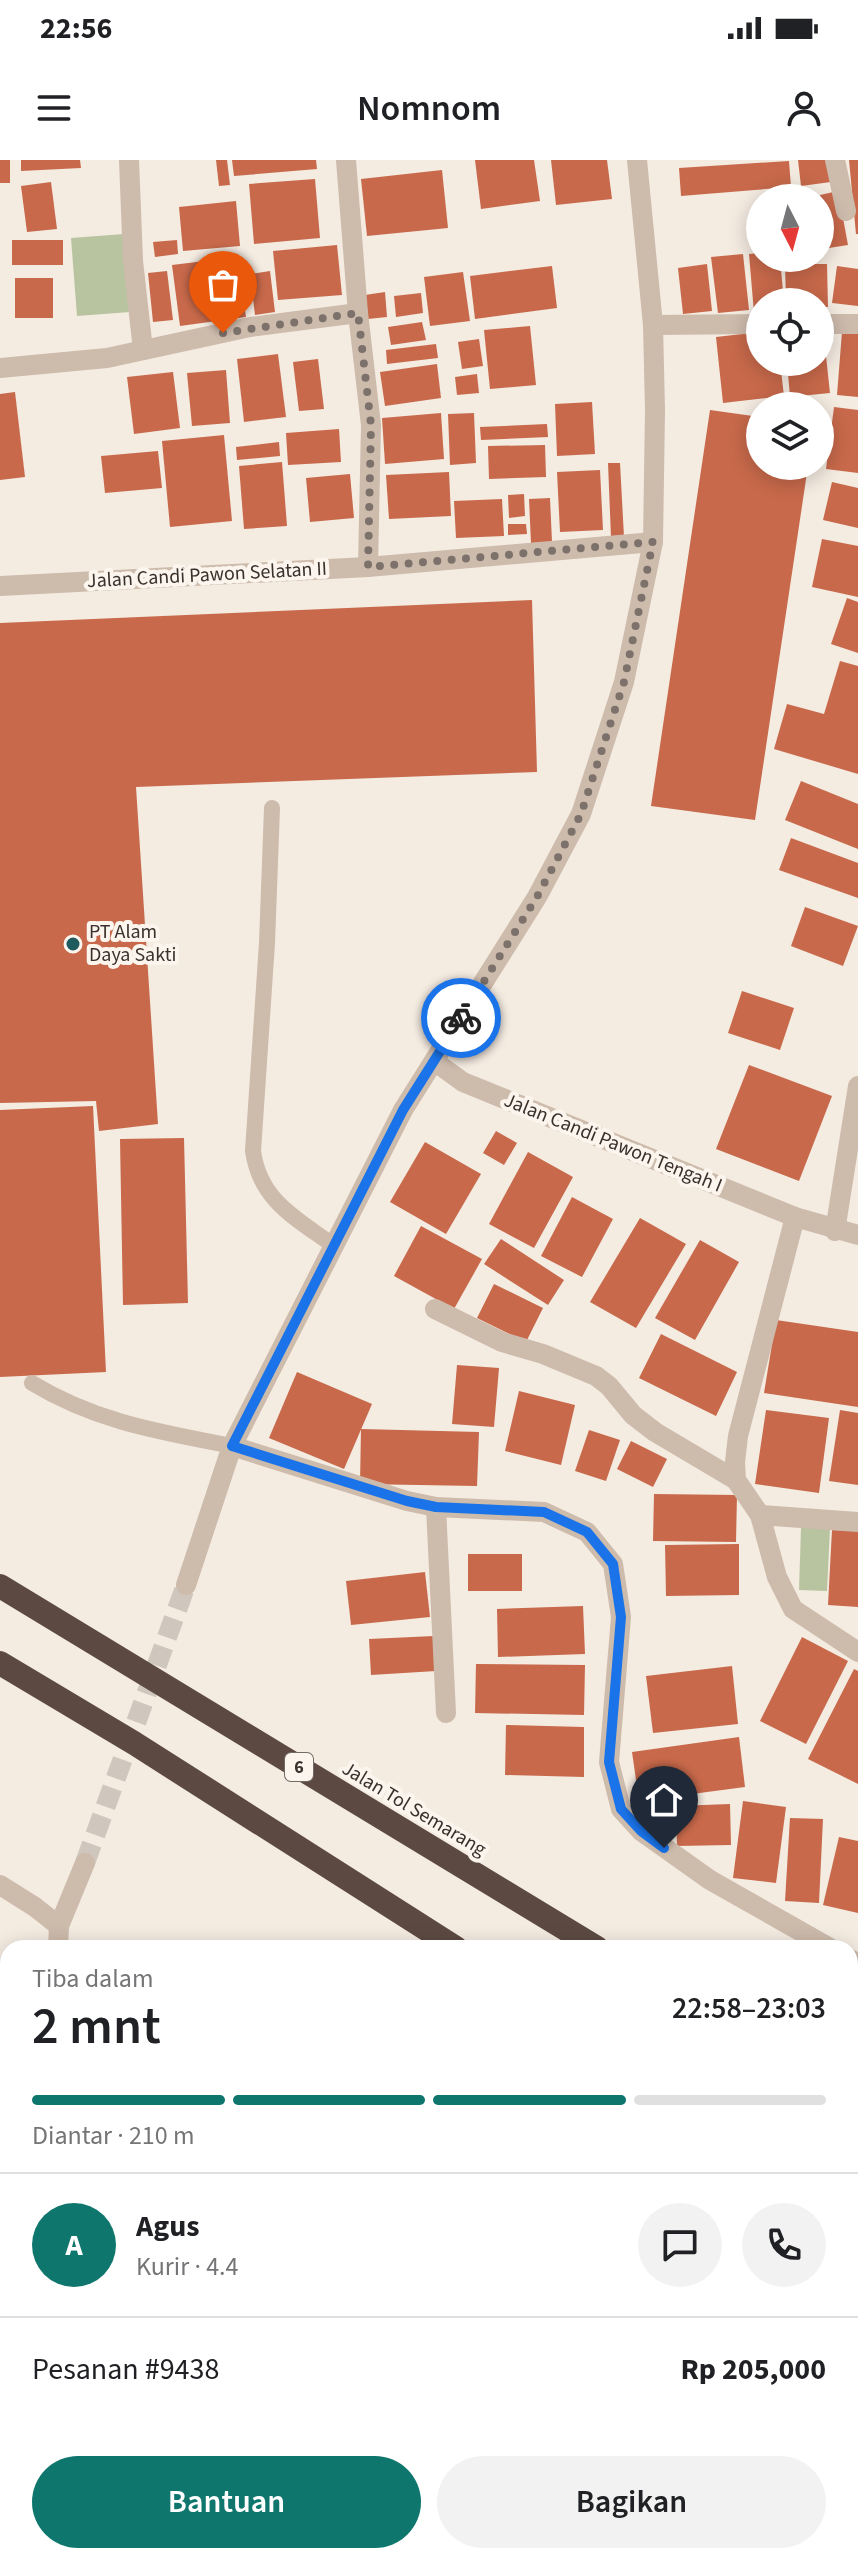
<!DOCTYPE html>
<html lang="id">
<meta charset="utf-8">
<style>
:root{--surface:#fff;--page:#f2f2f2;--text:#202124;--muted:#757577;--line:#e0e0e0;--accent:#0f766e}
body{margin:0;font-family:"Source Sans 3",sans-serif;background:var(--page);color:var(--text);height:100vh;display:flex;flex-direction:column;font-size:30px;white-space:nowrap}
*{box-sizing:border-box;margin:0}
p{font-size:26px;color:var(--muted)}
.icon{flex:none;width:44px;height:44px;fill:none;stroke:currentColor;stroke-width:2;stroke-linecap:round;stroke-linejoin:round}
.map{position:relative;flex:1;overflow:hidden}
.side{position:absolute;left:0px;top:1780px;width:858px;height:624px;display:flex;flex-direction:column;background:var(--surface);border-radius:24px 24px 0 0;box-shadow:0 4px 20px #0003}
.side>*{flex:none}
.needle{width:52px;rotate:174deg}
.tools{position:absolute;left:746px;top:24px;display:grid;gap:16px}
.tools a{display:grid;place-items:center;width:88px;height:88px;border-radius:50%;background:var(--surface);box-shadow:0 4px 20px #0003;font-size:40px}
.pin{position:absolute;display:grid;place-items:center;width:68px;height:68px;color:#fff;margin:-82px -34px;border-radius:50% 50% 50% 0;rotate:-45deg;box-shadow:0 0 8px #0007}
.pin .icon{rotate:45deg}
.courier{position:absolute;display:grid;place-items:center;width:80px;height:80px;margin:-40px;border:6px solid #1a73e8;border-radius:50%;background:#fff;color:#222;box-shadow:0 2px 10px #0007}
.head em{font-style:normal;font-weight:600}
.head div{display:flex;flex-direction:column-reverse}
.head{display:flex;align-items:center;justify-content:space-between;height:136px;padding:0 32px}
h1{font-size:52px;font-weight:600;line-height:60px}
.bar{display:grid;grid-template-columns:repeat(4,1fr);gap:12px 8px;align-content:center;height:96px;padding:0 32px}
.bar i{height:10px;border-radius:6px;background:var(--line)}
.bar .on{background:var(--accent)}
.bar p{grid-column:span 4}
.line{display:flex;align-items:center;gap:20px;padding:0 32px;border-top:2px solid var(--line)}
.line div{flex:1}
.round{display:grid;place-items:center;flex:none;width:84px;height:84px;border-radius:42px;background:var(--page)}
.button{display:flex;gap:16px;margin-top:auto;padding:16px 32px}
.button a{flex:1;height:92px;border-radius:48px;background:var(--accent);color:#fff;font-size:32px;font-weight:600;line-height:92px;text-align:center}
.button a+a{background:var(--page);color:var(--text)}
.status{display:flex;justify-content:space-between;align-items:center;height:56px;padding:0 40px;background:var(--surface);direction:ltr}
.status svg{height:22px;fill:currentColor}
header{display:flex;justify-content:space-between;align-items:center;height:104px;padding:0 32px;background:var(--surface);font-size:36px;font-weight:600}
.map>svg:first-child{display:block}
.green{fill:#b8c4a0}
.building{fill:#c8694b}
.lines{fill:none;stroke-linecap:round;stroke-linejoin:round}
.minor-tunnel{stroke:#cfc6bd;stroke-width:20;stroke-dasharray:20 10;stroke-linecap:butt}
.service{stroke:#cdbbac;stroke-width:16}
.minor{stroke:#cdbbac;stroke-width:20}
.motorway{stroke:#5c4a42;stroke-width:24}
.done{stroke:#7c716b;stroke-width:8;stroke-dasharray:0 14.4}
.route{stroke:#1a73e8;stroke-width:10}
.poi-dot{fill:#1f5a5e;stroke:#fbf5ee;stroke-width:3}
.labels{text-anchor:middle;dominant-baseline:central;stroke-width:8;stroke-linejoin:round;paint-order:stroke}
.shield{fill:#fbf5ee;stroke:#756b66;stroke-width:2}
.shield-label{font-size:18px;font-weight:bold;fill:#3b302b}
.street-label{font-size:20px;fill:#3b302b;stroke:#fbf5ee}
.poi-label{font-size:20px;fill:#3b302b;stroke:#fbf5ee;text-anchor:start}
</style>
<div class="status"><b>22:56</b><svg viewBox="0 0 49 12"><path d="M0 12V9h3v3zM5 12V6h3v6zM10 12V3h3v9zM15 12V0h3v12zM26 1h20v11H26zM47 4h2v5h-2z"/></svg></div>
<header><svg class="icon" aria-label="menu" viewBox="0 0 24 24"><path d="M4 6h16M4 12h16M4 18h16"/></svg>Nomnom<svg class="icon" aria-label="person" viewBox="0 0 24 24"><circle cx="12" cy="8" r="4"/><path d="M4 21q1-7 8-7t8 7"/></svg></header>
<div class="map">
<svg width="858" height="2404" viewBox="0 0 858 2404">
<rect width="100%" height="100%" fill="#f4ebe1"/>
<g class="green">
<path d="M124 74 130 152 77 156 71 78Z"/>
<path d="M801 1368H830L827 1431 799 1430Z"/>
</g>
<g class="building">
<rect x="0" y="0" width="10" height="23"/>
<path d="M21 0H80L81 8 21 11Z"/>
<path d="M216 0H227L230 25 219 26Z"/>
<path d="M232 0H316L317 9 234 16Z"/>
<path d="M475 0H534L540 41 481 49Z"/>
<path d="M551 0H607L612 39 556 45Z"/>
<path d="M798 0H828L831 22 801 26Z"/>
<path d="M849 0H858V74H856Z"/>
<path d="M789 1 791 27 681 36 679 8Z"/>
<path d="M442 10 448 68 367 76 361 19Z"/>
<path d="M315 19 320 78 254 84 249 24Z"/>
<path d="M51 22 57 69 27 72 21 26Z"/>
<path d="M838 31 848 85 829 88 820 35Z"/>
<path d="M236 41 240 86 183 91 179 47Z"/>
<rect x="12" y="80" width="51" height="25"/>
<path d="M177 80 178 94 155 97 153 82Z"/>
<path d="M337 85 342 135 278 140 273 91Z"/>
<path d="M760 93V98H780L784 142H760V153H754L749 94Z"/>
<path d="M743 94 749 150 718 153 711 97Z"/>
<path d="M237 97 246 157 180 166 172 105Z"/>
<path d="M707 104 712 151 683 154 678 108Z"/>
<path d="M785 104H827L828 147H820V142H786Z"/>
<path d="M552 106 557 148 475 159 470 116Z"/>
<path d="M837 106 858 109V146L832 143Z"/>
<path d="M167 111 173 160 153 162 148 113Z"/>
<path d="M270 111 275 152 255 155 250 114Z"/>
<path d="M463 112 470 161 430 166 424 117Z"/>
<rect x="15" y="118" width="38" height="40"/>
<path d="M385 132 387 157 368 159 365 135Z"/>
<path d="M421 133 423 153 396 157 394 136Z"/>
<path d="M422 162 426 180 391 185 388 167Z"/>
<path d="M530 166 536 225 490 229 484 170Z"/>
<path d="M823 168 830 233 790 237 787 202H820V169Z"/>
<path d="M760 172V202H780L784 236 723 243 716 177Z"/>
<path d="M842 172 858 173V237L837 235Z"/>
<path d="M479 179 483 206 462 209 458 182Z"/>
<path d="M436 184 438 198 387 204 386 190Z"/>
<path d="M278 194 286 257 244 262 237 199Z"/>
<path d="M318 199 324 249 299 251 293 202Z"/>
<path d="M437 204 441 238 385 246 380 212Z"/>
<path d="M226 210 230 263 192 266 187 213Z"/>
<path d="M173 212 180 268 134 274 127 217Z"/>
<path d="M477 214 479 233 457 235 455 217Z"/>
<path d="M15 232 25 317 0 320V234Z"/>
<path d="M592 242 595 294 557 296 555 244Z"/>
<path d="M834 247 858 250V313L826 309Z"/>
<path d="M710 250 760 257V306H808L755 660 651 646Z"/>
<path d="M441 253 444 299 385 304 382 258Z"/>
<path d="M474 253 476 303 450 305 448 254Z"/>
<path d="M547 264 548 277 481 280 480 267Z"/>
<path d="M339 269 341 302 288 305 286 273Z"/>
<path d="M224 275 232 361 170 367 162 281Z"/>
<path d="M279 282 280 296 237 300 236 287Z"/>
<path d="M545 285 546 317 489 319 488 286Z"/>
<path d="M158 291 162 328 105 333 101 296Z"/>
<path d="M282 302 287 366 244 369 239 306Z"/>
<path d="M608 303H620L624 377H611Z"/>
<path d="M600 310 603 370 560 372 557 312Z"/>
<path d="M449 312 451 356 389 359 386 315Z"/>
<path d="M350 314 354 358 310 362 306 318Z"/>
<path d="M832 322 858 328V368L823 360Z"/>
<path d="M524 334 525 356 509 358 508 335Z"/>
<path d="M550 338 552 382 531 383 529 339Z"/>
<path d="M502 339 504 376 456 378 454 341Z"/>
<path d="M508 364H526L527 374 508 375Z"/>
<path d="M822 379 858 386V437L812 427Z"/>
<path d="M847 438 858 442V493L831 484Z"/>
<path d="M532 440 537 612 136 627 158 964 99 971 96 941 0 943V463Z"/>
<path d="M840 501 858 506V614L774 589 787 544 824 554Z"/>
<path d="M801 621 858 644V689L785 660Z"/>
<path d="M791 678 858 703V738L779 710Z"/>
<path d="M805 747 858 766 843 806 791 786Z"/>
<path d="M742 831 794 848 780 890 728 873Z"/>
<path d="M749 905 832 936 799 1021 716 989Z"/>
<path d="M93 946 106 1212 0 1217V950Z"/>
<path d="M496 971 517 983 504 1005 483 993Z"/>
<path d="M184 978 188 1143 123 1145 120 979Z"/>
<path d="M425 982 481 1014 446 1074 390 1042Z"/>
<path d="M528 992 573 1017 534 1088 489 1064Z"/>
<path d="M572 1037 613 1059 582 1117 541 1096Z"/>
<path d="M640 1058 686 1084 636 1168 590 1142Z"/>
<path d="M421 1066 482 1099 454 1149 394 1116Z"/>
<path d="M501 1079 564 1120 548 1145 484 1104Z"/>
<path d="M700 1080 739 1102 695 1180 655 1158Z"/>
<path d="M494 1124 543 1148 526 1182 477 1158Z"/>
<path d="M776 1160 858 1172V1247L764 1233Z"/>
<path d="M661 1174 737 1212 716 1256 639 1218Z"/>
<path d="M457 1205 499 1208 494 1267 452 1264Z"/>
<path d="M297 1212 372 1244 344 1309 269 1278Z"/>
<path d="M519 1231 575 1245 561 1305 505 1291Z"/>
<path d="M766 1250 829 1258 819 1333 755 1324Z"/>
<path d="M840 1250 858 1253V1325L829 1321Z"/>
<path d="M361 1269 479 1272 477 1326 360 1324Z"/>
<path d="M589 1270 620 1280 606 1321 575 1311Z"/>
<path d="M631 1281 667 1299 653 1327 617 1309Z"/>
<path d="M654 1334 737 1335 736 1382 653 1381Z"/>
<path d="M832 1370 858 1371V1447L828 1445Z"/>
<path d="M739 1384V1435L666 1436 665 1385Z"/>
<rect x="468" y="1394" width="54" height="37"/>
<path d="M425 1412 430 1457 351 1465 346 1421Z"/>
<path d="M583 1446 585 1494 498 1497 497 1449Z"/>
<path d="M434 1476 436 1511 371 1515 369 1479Z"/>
<path d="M802 1477 848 1501 806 1584 760 1561Z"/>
<path d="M476 1504 585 1505 584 1555 475 1553Z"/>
<path d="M732 1506 738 1564 653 1573 646 1516Z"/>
<path d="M854 1509 858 1511V1624L808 1599Z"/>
<path d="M506 1565 584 1567V1617L505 1615Z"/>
<path d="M739 1577 745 1627 639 1641 632 1592Z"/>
<path d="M743 1641 786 1647 776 1723 733 1718Z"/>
<path d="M730 1644 731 1685 677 1686 676 1646Z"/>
<path d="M790 1658 823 1659 819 1743 785 1741Z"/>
<path d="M839 1677 858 1681V1753L823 1745Z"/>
<path d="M8 1836V1868H0V1837Z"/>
<path d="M858 2218V2255L850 2256V2219Z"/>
<path d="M858 2264V2323L850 2324V2265Z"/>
<path d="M858 2334V2374L852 2375 850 2335Z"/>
<path d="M97 2396H186L185 2404H96Z"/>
<path d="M465 2396H486L498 2404H460Z"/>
<path d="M724 2396H846L847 2404H725Z"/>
</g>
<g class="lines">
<path class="minor-tunnel" d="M85 1703 186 1425"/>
<g class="service">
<path d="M272 648 267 783 253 991C260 1041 296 1058 334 1086"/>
<path d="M32 1223C96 1262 160 1272 232 1286"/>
</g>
<g class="minor">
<path d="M129 0 133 101 143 190"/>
<path d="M346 0 358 153 371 265 368 407"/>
<path d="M835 0 846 51"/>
<path d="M820 164H858"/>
<path d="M653 165 760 164"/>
<path d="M0 208 107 198 250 167 358 153"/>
<path d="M0 426 368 407 653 382"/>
<path d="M434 901 463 922 795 1057 858 1075"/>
<path d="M795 1057 738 1276 735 1302 736 1320 760 1355 777 1417 793 1449 858 1492"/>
<path d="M835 1071 858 926"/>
<path d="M435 1149 502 1182 543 1194 596 1216 609 1226 633 1255 655 1272 736 1320"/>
<path d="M232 1286 407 1341 436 1347 544 1352 587 1372 613 1404 621 1457 609 1602 621 1649 641 1671 710 1720 830 1788"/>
<path d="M436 1347 446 1553"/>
<path d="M760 1355 858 1362"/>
<path d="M186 1425 232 1286 403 950 537 737 581 654 624 522 653 382 655 250 653 165 637 0"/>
<path d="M0 1725 35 1747 59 1766"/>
<path d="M58 1788 59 1766 85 1703"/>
<path d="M850 1799 858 1804"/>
<path d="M693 2396 694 2404"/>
<path d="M18 2404 23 2396"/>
<path d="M427 2404 430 2396"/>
</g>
<g class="motorway">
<path d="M0 1426 597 1788"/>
<path d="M0 1503 134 1583 456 1788"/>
<path d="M850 1941 858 1946"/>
<path d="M850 2038 858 2043"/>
</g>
</g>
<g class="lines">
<path class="done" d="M223 173 358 153 371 265 368 407 653 382 624 522 581 654 537 737 461 858"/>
<path class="route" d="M461 858 403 950 232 1286 407 1341 436 1347 544 1352 587 1372 613 1404 621 1457 609 1602 621 1649 641 1671 664 1688"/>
</g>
<circle class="poi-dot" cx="73" cy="784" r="8"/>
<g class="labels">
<rect class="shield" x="285" y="1593" width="28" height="28" rx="6"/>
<g class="shield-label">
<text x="299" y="1607">6</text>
</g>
<g class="street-label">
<text transform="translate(207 415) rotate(-3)">Jalan Candi Pawon Selatan II</text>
<text transform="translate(613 983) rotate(22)">Jalan Candi Pawon Tengah I</text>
<text transform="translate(414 1649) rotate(31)">Jalan Tol Semarang</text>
</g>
<g class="poi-label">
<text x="89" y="772">PT Alam<tspan x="89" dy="23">Daya Sakti</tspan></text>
</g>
</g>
</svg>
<div class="tools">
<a><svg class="needle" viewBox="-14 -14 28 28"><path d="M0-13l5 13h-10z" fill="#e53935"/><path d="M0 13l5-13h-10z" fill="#757577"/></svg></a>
<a><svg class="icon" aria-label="locate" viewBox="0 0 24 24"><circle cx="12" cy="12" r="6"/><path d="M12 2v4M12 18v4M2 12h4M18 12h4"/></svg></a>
<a><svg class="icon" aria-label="layers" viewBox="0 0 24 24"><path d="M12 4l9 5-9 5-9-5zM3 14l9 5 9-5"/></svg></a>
</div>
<div class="pin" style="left:223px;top:173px;background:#ea580c"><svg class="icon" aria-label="bag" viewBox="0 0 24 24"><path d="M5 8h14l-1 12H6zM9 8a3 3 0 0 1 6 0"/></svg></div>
<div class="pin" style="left:664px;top:1688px;background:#1f2937"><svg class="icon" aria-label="home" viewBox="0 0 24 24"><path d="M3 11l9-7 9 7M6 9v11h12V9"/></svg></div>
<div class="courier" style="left:461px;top:858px"><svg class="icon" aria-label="bike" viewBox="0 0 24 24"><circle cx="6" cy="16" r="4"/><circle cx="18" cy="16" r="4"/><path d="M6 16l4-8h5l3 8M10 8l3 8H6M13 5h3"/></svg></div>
<section class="side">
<div class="head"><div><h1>2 mnt</h1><p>Tiba dalam</p></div><em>22:58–23:03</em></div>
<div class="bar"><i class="on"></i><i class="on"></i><i class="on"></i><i></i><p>Diantar · 210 m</p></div>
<div class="line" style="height:144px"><b class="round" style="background:var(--accent);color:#fff">A</b><div><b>Agus</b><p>Kurir · 4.4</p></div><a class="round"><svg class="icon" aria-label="chat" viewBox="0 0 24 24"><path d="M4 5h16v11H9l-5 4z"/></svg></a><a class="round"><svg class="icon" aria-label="phone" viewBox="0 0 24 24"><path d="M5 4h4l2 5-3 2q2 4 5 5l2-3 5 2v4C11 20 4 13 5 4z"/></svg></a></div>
<div class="line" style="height:104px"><div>Pesanan #9438</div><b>Rp 205,000</b></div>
<div class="button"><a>Bantuan</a><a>Bagikan</a></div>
</section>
</div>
